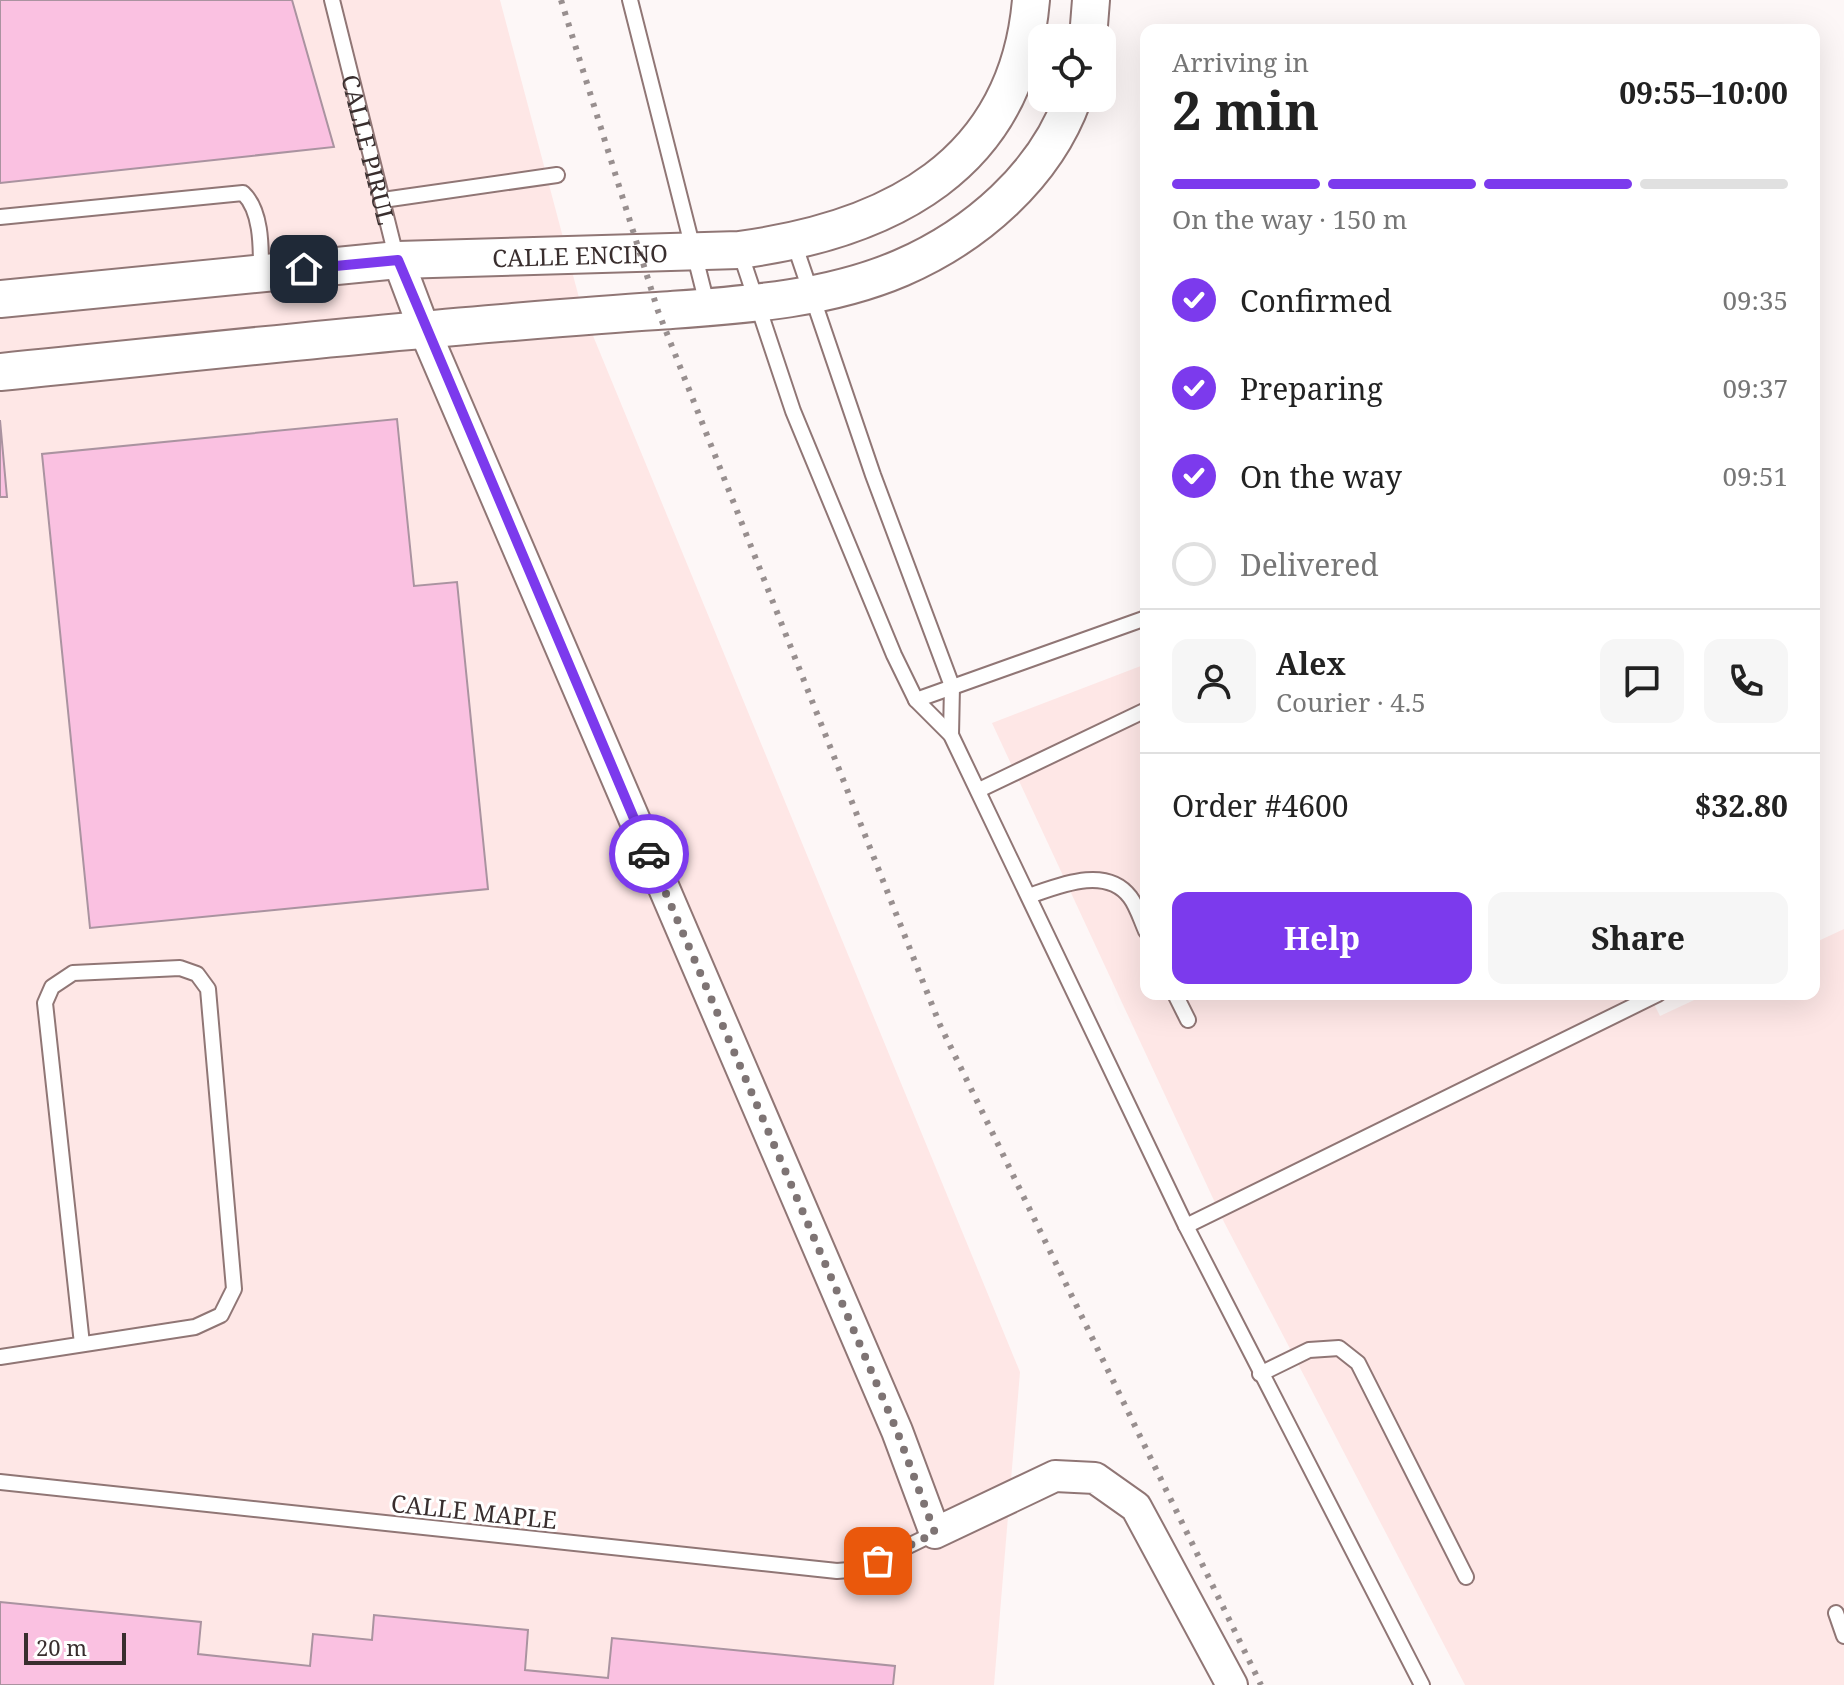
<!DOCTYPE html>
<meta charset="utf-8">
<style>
:root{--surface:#fff;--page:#f6f6f6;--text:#222;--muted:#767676;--line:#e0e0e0;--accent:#7c3aed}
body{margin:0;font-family:"Noto Serif",serif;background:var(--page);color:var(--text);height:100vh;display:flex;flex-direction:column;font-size:30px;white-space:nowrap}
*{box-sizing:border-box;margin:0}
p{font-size:26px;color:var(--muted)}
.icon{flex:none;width:44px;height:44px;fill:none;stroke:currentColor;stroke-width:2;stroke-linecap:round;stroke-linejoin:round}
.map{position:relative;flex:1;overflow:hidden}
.drawer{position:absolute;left:1140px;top:24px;width:680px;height:976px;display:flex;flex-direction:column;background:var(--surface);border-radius:16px;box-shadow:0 8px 32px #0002}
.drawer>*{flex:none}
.controls{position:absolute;left:1028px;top:24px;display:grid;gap:16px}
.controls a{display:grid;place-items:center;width:88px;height:88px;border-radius:16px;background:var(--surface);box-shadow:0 8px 32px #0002;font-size:40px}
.scale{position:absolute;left:24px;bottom:20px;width:102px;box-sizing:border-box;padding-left:8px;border:4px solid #392e2e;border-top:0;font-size:22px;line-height:28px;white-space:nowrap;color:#392e2e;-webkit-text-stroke:6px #fff;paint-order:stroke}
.pin{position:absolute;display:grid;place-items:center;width:68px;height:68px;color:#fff;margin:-34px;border-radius:16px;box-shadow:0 4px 12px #0006}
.courier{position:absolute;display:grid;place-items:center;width:80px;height:80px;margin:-40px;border:6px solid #7c3aed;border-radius:50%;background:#fff;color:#222;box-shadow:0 2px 10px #0007}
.overview em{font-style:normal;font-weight:700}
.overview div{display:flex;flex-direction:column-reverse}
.overview{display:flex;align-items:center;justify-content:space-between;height:136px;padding:0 32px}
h1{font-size:52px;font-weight:700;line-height:60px}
.bar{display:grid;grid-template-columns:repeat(4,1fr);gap:12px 8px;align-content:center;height:96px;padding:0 32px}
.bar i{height:10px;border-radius:6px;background:var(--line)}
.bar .active{background:var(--accent)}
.bar p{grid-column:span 4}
.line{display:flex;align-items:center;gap:20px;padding:0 32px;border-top:2px solid var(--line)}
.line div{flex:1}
.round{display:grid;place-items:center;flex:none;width:84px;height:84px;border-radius:16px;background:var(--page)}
ol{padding:0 32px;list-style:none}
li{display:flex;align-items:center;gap:24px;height:88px}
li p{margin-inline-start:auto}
li .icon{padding:8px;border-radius:50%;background:var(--accent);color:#fff;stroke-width:4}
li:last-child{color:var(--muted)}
li i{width:44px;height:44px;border:4px solid var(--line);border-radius:50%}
.button{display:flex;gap:16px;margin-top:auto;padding:16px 32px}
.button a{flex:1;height:92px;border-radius:16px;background:var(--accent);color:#fff;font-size:32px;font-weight:700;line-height:92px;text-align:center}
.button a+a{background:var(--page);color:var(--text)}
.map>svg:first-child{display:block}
.built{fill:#fee7e6}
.building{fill:#fac1e1;stroke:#aa93a0;stroke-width:2}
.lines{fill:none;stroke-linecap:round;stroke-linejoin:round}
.service-casing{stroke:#907675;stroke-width:18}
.minor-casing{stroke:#907675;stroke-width:34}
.tertiary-casing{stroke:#907675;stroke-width:40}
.service{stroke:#fff;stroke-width:14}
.minor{stroke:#fff;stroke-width:30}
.tertiary{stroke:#fff;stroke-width:36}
.rail{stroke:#988f8f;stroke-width:6;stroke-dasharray:4 8;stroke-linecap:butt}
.done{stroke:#7e7474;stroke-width:8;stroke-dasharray:0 14.4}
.route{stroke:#7c3aed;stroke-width:10}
.labels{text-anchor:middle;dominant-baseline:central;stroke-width:6;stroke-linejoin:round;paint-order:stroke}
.street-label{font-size:24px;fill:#392e2e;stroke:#fff}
</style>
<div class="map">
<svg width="1844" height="1685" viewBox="0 0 1844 1685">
<rect width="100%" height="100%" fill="#fdf7f7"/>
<g class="built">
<path d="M0 0H500L582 309 1020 1372 994 1685H0Z"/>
<path d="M1146 664V994H1649L1660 1016 1707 994H1814V943L1844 929V1685H1465L1224 1222 992 723Z"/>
</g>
<g class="building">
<path d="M0 0H292L334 147 0 183Z"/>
<path d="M397 419 414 586 457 582 488 889 90 928 42 454Z"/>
<path d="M0 420 7 497H0Z"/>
<path d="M0 1602 201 1622 198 1654 310 1666 313 1634 372 1640 374 1615 528 1630 525 1670 608 1678 612 1638 895 1666 893 1685H0Z"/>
</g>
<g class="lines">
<defs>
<g id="service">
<path id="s1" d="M332 0 397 260"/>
<path d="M630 0 708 308"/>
<path d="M383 200 557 175"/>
<path d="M0 217 243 193C262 211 261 248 261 273"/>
<path d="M794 243 873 475 952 686 951 735"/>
<path d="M740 252 793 411 894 655 916 700 951 735 1186 1226 1422 1685"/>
<path d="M916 700 1146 618"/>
<path d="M979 790 1146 710"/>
<path d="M1029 896C1058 886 1106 865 1130 897 1137 906 1141 920 1146 931"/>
<path d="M1175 994 1188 1020"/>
<path d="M1186 1226 1658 994"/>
<path d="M0 1357 195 1327 221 1315 234 1289 208 989 197 974 180 968 73 973 52 987 45 1003 82 1344"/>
<path d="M1260 1374 1309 1350 1339 1348 1358 1363 1466 1577"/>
<path d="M0 1482 837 1571 861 1569 935 1533"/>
<path d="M1836 1613 1844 1636"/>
</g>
<path id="minor" d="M398 260 424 329 897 1431 935 1533 1055 1476 1095 1478 1136 1507 1232 1685"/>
<g id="tertiary">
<path d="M1088 38 1091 0"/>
<path id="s2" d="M0 299 398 260 739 250C889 230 1017 166 1031 0"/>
<path d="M0 372C171 355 341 336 513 322 561 318 609 314 657 311 739 305 824 301 901 268 975 236 1045 176 1073 98"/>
</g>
</defs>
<use href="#service" class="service-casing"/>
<use href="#minor" class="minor-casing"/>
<use href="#tertiary" class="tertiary-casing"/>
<use href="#service" class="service"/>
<use href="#minor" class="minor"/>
<use href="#tertiary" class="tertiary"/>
<path class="rail" d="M561 0 658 311 940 1025 1261 1685"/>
</g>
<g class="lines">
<path class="done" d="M649 854 897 1431 935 1533 878 1561"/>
<path class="route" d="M304 269 398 260 649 854"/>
</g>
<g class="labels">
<g class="street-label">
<text stroke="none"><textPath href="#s1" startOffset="154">CALLE PIRUL</textPath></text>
<text stroke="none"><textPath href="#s2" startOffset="582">CALLE ENCINO</textPath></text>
<text transform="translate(474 1511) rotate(6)">CALLE MAPLE</text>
</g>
</g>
</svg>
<div class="controls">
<a><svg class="icon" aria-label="locate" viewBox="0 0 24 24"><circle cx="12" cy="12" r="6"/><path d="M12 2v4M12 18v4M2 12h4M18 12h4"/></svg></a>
</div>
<div class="scale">20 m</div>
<div class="pin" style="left:878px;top:1561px;background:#ea580c"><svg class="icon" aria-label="bag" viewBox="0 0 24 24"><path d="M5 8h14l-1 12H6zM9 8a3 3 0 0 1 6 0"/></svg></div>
<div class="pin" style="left:304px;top:269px;background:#1f2937"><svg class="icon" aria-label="home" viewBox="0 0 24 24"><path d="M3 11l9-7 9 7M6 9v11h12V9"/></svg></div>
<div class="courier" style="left:649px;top:854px"><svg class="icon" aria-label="car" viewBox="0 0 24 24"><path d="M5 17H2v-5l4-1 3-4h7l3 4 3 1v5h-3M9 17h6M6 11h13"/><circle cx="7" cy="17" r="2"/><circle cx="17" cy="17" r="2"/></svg></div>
<section class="drawer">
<div class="overview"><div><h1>2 min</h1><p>Arriving in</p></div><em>09:55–10:00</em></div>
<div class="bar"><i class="active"></i><i class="active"></i><i class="active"></i><i></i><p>On the way · 150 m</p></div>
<ol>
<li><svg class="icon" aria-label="check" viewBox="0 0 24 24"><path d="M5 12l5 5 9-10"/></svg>Confirmed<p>09:35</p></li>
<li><svg class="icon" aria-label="check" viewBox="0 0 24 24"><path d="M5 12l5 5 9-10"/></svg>Preparing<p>09:37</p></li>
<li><svg class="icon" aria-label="check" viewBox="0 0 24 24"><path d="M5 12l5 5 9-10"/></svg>On the way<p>09:51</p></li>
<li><i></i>Delivered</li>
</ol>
<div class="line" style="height:144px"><a class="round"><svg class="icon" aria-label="person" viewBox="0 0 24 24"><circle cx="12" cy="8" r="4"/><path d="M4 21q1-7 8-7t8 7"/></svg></a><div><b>Alex</b><p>Courier · 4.5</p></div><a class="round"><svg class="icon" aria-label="chat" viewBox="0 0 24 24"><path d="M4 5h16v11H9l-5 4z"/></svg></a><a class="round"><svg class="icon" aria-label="phone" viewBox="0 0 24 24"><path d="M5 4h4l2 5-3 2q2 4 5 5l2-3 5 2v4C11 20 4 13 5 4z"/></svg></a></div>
<div class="line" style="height:104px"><div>Order #4600</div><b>$32.80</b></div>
<div class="button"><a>Help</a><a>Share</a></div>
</section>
</div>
